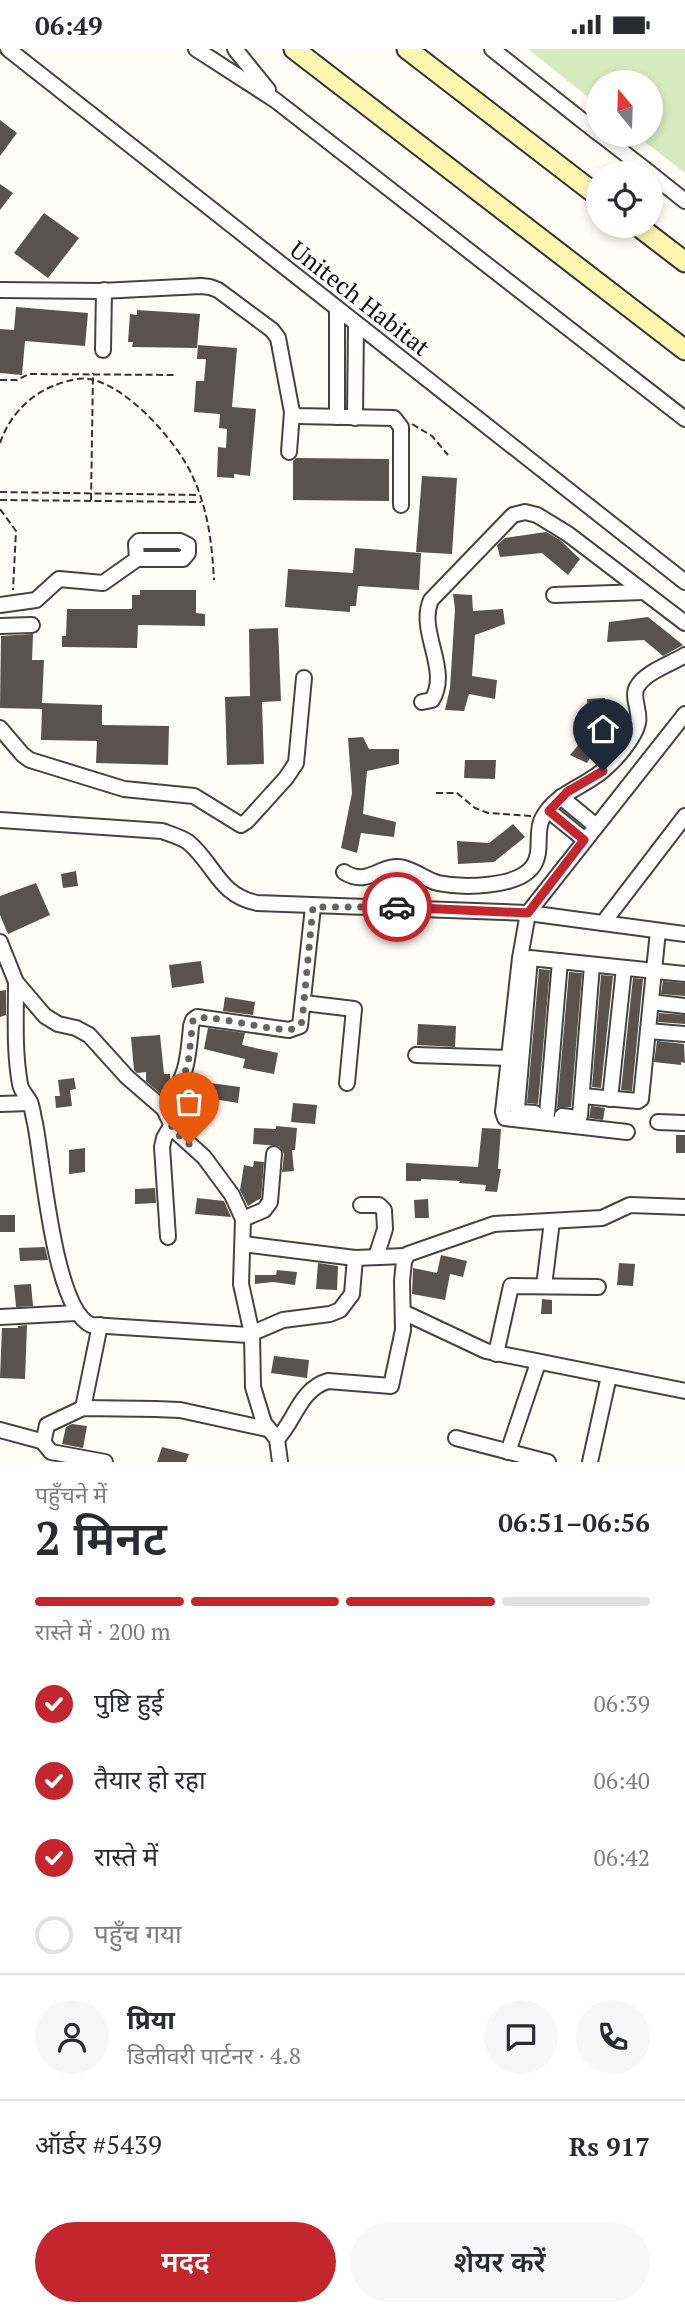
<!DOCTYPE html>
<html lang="hi">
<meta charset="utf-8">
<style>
:root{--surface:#fff;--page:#f7f7f7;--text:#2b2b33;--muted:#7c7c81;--line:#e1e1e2;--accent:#c4262e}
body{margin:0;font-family:"PT Serif","Noto Sans Devanagari",serif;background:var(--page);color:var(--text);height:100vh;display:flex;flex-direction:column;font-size:26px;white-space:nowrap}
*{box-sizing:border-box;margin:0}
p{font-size:23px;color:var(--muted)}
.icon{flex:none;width:38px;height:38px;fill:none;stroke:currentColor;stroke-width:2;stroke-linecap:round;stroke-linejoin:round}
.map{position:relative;height:1413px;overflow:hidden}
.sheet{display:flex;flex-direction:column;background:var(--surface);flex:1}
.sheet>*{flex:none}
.needle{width:46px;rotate:341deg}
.buttons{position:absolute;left:586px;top:21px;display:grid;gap:14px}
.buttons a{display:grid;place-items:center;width:77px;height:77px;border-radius:50%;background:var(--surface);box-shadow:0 4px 10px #0003;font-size:35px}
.pin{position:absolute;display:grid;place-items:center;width:60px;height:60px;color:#fff;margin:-72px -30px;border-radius:50% 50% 50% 0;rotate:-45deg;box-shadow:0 0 7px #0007}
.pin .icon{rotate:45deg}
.courier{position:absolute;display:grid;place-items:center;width:70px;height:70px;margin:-35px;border:5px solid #c4262e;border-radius:50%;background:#fff;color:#222;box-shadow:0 2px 9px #0007}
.headline em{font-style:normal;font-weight:600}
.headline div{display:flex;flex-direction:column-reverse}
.headline{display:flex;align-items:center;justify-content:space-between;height:119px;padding:0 35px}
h1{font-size:46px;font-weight:600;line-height:52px}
.bar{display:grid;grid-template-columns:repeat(4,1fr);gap:10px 7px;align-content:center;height:84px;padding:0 35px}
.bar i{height:9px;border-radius:5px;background:var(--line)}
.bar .selected{background:var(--accent)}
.bar p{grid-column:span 4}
.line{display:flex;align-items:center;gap:18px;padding:0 35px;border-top:2px solid var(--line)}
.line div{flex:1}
.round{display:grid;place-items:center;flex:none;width:74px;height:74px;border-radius:37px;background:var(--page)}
ol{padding:0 35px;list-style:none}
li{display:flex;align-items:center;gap:21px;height:77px}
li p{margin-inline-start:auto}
li .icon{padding:7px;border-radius:50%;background:var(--accent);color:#fff;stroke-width:4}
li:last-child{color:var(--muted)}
li i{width:38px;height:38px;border:4px solid var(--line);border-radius:50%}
.button{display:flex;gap:14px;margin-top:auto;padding:14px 35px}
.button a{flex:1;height:80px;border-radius:42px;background:var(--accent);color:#fff;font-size:28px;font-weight:600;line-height:80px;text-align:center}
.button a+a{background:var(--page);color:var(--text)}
.status{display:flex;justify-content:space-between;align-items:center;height:49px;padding:0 35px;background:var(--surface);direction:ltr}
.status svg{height:19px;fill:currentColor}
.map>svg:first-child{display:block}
.green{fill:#d5ebbd}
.building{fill:#5a524d}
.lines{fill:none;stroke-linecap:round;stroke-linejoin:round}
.street-casing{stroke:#444;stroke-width:18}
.secondary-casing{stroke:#333;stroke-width:23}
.path{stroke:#333;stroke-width:2;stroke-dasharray:7 3.5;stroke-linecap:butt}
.street{stroke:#fff;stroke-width:14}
.secondary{stroke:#fff6b0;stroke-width:19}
.done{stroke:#646461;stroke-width:7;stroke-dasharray:0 12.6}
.route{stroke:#c4262e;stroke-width:9}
.labels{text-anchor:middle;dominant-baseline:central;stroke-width:7;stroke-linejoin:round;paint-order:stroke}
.street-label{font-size:24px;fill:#111;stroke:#fff}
</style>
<div class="status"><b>06:49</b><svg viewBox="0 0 49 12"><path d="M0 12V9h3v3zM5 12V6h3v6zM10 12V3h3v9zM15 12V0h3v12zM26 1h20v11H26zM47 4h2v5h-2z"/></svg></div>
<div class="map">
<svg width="685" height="1413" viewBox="0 0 685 1413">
<rect width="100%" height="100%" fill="#fffdf5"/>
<path class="green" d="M528 0H685V124L636 86H651V33H598V56Z"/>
<g class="building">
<path d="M0 71 17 84 0 107Z"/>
<path d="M0 135 13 144 0 161Z"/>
<path d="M44 164 79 189 48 229 14 204Z"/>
<path d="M16 258 88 264 85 297 25 292 22 326 0 324V280L14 281Z"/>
<path d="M137 261 200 265 197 299 132 298 133 293H128L130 265 137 266Z"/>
<path d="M198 296 237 299 232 358 256 360 250 427 234 425V429L217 428 218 398 226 399 227 380 219 379 220 365 194 363 196 332H204L206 310H197Z"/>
<path d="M296 409 389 410V452L293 451V412Z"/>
<path d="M422 427 457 429 452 505 416 503Z"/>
<path d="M546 483 560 491 580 510 568 526 542 504 500 508 497 496 505 489Z"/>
<path d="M355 499 421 504 419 541 358 537 356 557H350V563L285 558 288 520 353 524Z"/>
<path d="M140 541H196V564L205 565V577L138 576 137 599 62 598V587H66L67 560H132V546H140Z"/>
<path d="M453 545 472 546 473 562 503 560 505 575 475 586 472 627 497 631 495 650 469 645 464 662 445 661 450 639 455 560Z"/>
<path d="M648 568 683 596 663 607 644 591 607 593 609 573Z"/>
<path d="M278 579 281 652 262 653 264 715 227 716 225 648 250 647 249 580Z"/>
<path d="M33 585 32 611H44L42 654 102 656V676L169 677 168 716 96 714 97 692 41 691 42 660 0 659 1 587Z"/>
<path d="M605 649 609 676 587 714 570 706 589 683 594 671 588 667 587 650Z"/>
<path d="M363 688 369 700H399V715L367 722 363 765 396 773 394 788 361 784 357 804 341 799 352 744 348 689Z"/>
<path d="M465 711H496L495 730 464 729Z"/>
<path d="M513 775 525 788 494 813 458 815 457 792 489 794Z"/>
<path d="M76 822 78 837 63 839 61 825Z"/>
<path d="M36 834 50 866 8 885 0 866V847Z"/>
<path d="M201 912 204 934 172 939 169 916Z"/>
<path d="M539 920 550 921 538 1055 527 1054Z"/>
<path d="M569 923 582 924 571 1058 557 1059Z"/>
<path d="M601 926 613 927 601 1039 592 1038Z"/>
<path d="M633 929 643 930 632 1042 621 1041Z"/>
<path d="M663 932 685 934V947L661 945Z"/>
<path d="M6 941V966L0 968V942Z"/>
<path d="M225 948 255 953 253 966 223 962Z"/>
<path d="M659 964 685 966V975L658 973Z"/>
<path d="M418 975 456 977 455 998 417 996Z"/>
<path d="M208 979 245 984 242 996 278 1004 274 1025 243 1019 245 1010 204 1000Z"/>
<path d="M160 986 164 1025H170V1031L162 1046 146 1032V1023L137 1024 134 1021 131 988Z"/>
<path d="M657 992 684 995 685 1014 681 1013V1016L654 1013Z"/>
<path d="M74 1029 76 1040 70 1041 72 1057 56 1059 55 1047H60L58 1031Z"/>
<path d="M210 1034 240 1038 238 1054 207 1049Z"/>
<path d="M293 1054 317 1056 315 1075 291 1073Z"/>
<path d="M591 1057 605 1059 603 1071 589 1069Z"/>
<path d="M276 1077 297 1079 295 1101H292L294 1122 282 1123 284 1105 279 1097 253 1095 254 1079 276 1080Z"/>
<path d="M482 1079 501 1080 498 1120H501L497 1143 485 1142 486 1136 459 1134 460 1132 421 1130V1132H406V1114L478 1118Z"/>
<rect x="676" y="1086" width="9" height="18"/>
<path d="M85 1099V1123L69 1125V1101Z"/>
<path d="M254 1112 264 1113 261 1149 248 1157 240 1141 244 1116 253 1118Z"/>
<path d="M155 1139 156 1154 135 1155V1140Z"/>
<path d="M197 1149 224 1152 231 1168 195 1165Z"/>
<path d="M428 1150 429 1169H415L414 1151Z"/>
<rect x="0" y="1166" width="15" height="17"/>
<path d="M45 1198 48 1211 20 1212 19 1199Z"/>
<path d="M441 1206 467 1212 463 1228 450 1225 445 1251 412 1245 413 1219 437 1224Z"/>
<path d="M318 1214 338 1217 337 1241 316 1240Z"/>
<path d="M619 1214 635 1215 633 1237 617 1236Z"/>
<path d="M277 1221 297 1223 295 1236 273 1233 255 1235V1226H276Z"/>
<path d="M31 1235 33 1257 16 1258 14 1236Z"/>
<path d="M542 1250 552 1251V1265H541Z"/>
<path d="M27 1276 25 1330 0 1329 2 1279H18V1277Z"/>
<path d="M274 1307 309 1311 307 1329 271 1324Z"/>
<path d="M72 1375 87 1377 83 1399 62 1395 66 1378Z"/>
<path d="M162 1398 189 1405 186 1413H157Z"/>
</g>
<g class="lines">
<defs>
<g id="street">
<path d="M8 0 685 533"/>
<path d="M196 0 275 51 685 370"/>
<path d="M235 0 268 41"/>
<path d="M492 0 598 84"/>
<path d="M601 86 650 124"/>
<path d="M651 125 685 152"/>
<path d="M0 241 101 242 201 237 210 238 218 241 272 281 278 289 292 363 297 367 394 369 401 378V456"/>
<path d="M103 301 104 241"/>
<path d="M337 368V260"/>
<path d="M355 369 356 275"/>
<path d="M289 403 292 363"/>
<path d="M554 546 644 543"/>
<path d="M0 556 36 551 59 530 103 534 137 510H183L188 504V496L180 492H139L136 495 137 510"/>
<path d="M0 577 32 576"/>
<path d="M422 653 432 651C451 621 417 582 431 551L513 466 525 463 537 466 568 485 685 574"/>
<path d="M0 679 23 706 30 711 124 740 194 747 241 776 247 772 286 729 296 714 304 629"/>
<path d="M561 748 596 777"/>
<path d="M549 762 585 791"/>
<path d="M0 771 162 782C170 785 181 788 188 793 215 815 218 846 257 854L528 864 685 885"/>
<path d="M344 823C369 839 381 813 404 819 416 822 426 831 438 834 462 839 518 839 533 817 543 803 535 784 542 770 556 742 588 738 608 717 618 708 635 688 638 674 641 663 631 648 637 638 645 623 671 615 685 606"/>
<path d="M603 874 685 767"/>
<path d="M0 893 16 933 45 967 58 975 76 979 89 986 127 1028 164 1060 174 1081 204 1108 232 1146 243 1170 241 1235 252 1285 253 1338 264 1374 277 1390 280 1413"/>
<path d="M16 933C16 966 14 1002 20 1035 21 1042 27 1047 30 1053 33 1060 33 1068 35 1074 43 1114 54 1260 91 1276L248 1286 283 1271 330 1265 340 1261 352 1245 355 1209"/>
<path d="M651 953 685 957"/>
<path d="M304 954 354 960 347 1034"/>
<path d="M648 982 685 985"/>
<path d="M416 1006 509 1009"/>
<path d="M582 1047 638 1052 641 1050 658 882"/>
<path d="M610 1050 624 919"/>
<path d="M0 1055 30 1054"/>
<path d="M164 1060C186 1028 188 1015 191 977L193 971 197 968 289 981 300 977 313 858"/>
<path d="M535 1064 520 1063 517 1060 530 909 685 925"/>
<path d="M547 1065 560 912"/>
<path d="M562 1067 577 1069 580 1067 592 916"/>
<path d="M658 1073 685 1074"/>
<path d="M627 1083 505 1069 503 1063 520 909 528 864 685 665"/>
<path d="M361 1156H379L384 1161 385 1180 376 1208"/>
<path d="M243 1170 264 1161 270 1153 274 1105"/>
<path d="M168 1188 162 1098 164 1089 171 1077"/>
<path d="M243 1195 355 1209 405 1207"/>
<path d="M544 1237 552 1172"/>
<path d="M403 1263 486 1302 685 1342"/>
<path d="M0 1268 76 1264"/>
<path d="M496 1305 511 1237 598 1238"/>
<path d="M83 1359 100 1276"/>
<path d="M0 1381 41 1392 44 1390 47 1376 83 1359 155 1360 180 1361 267 1380"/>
<path d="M456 1389 548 1413"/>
<path d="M277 1390C295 1372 300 1340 328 1332L391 1337 403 1281 402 1232 404 1212 408 1205 494 1175 602 1169 630 1156 685 1158"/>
<path d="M42 1392 51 1403 105 1413"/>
<path d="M508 1403 538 1314"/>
<path d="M590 1413 609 1327"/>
</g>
<g id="secondary">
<path d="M294 0 685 301"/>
<path d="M407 0 598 147"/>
<path d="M638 177 685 213"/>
</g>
</defs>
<use href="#street" class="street-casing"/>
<use href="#secondary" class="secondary-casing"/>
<g class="path">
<path d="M0 331H17L29 325 177 326"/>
<path d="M412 375 432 387 448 406"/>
<path d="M0 394C9 368 28 347 53 337 63 333 78 328 89 330 127 336 177 393 192 426 208 460 212 494 214 531"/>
<path d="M0 443 198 446"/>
<path d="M0 451 201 453"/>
<path d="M91 451 93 324"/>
<path d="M0 460 16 482 13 541"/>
<path d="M436 744H457L475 759 488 764 531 767"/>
</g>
<use href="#street" class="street"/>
<use href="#secondary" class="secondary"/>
</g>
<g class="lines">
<path class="done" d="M189 1095 174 1082 164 1060 178 1040 188 1016 193 971C207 962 270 984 294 980L302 973 313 858H397"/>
<path class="route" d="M397 858 528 864 584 791 549 762 567 743 603 722"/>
</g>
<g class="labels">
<g class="street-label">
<text transform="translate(360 249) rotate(38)">Unitech Habitat</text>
</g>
</g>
</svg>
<div class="buttons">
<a><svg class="needle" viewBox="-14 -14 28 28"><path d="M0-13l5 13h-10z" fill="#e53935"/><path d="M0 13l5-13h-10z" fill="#7c7c81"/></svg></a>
<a><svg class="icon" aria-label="locate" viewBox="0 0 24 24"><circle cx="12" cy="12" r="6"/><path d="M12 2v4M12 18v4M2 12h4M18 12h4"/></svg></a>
</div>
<div class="pin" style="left:189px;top:1095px;background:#ea580c"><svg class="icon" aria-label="bag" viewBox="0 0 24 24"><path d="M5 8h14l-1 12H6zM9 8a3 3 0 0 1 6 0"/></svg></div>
<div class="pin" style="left:603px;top:722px;background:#1f2937"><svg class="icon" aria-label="home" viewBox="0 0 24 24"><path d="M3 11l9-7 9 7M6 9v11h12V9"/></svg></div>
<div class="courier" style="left:397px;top:858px"><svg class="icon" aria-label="car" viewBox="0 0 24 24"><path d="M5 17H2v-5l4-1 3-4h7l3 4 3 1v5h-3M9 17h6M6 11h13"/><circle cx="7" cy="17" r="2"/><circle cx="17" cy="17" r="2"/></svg></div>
</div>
<section class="sheet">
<div class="headline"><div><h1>2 मिनट</h1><p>पहुँचने में</p></div><em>06:51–06:56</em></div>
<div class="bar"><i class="selected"></i><i class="selected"></i><i class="selected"></i><i></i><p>रास्ते में · 200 m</p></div>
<ol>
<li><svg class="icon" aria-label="check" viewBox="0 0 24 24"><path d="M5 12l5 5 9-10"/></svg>पुष्टि हुई<p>06:39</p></li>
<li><svg class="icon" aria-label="check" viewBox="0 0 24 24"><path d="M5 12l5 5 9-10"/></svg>तैयार हो रहा<p>06:40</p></li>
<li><svg class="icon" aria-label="check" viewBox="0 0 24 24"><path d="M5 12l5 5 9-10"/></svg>रास्ते में<p>06:42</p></li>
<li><i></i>पहुँच गया</li>
</ol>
<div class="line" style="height:126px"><a class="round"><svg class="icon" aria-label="person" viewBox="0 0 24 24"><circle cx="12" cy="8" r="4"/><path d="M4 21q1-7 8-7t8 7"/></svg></a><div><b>प्रिया</b><p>डिलीवरी पार्टनर · 4.8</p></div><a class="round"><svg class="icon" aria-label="chat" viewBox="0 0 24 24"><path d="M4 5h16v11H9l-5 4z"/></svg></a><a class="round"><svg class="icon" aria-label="phone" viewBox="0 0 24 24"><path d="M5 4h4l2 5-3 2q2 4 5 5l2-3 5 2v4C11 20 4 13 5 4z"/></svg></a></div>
<div class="line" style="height:91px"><div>ऑर्डर #5439</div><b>Rs 917</b></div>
<div class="button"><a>मदद</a><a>शेयर करें</a></div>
</section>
